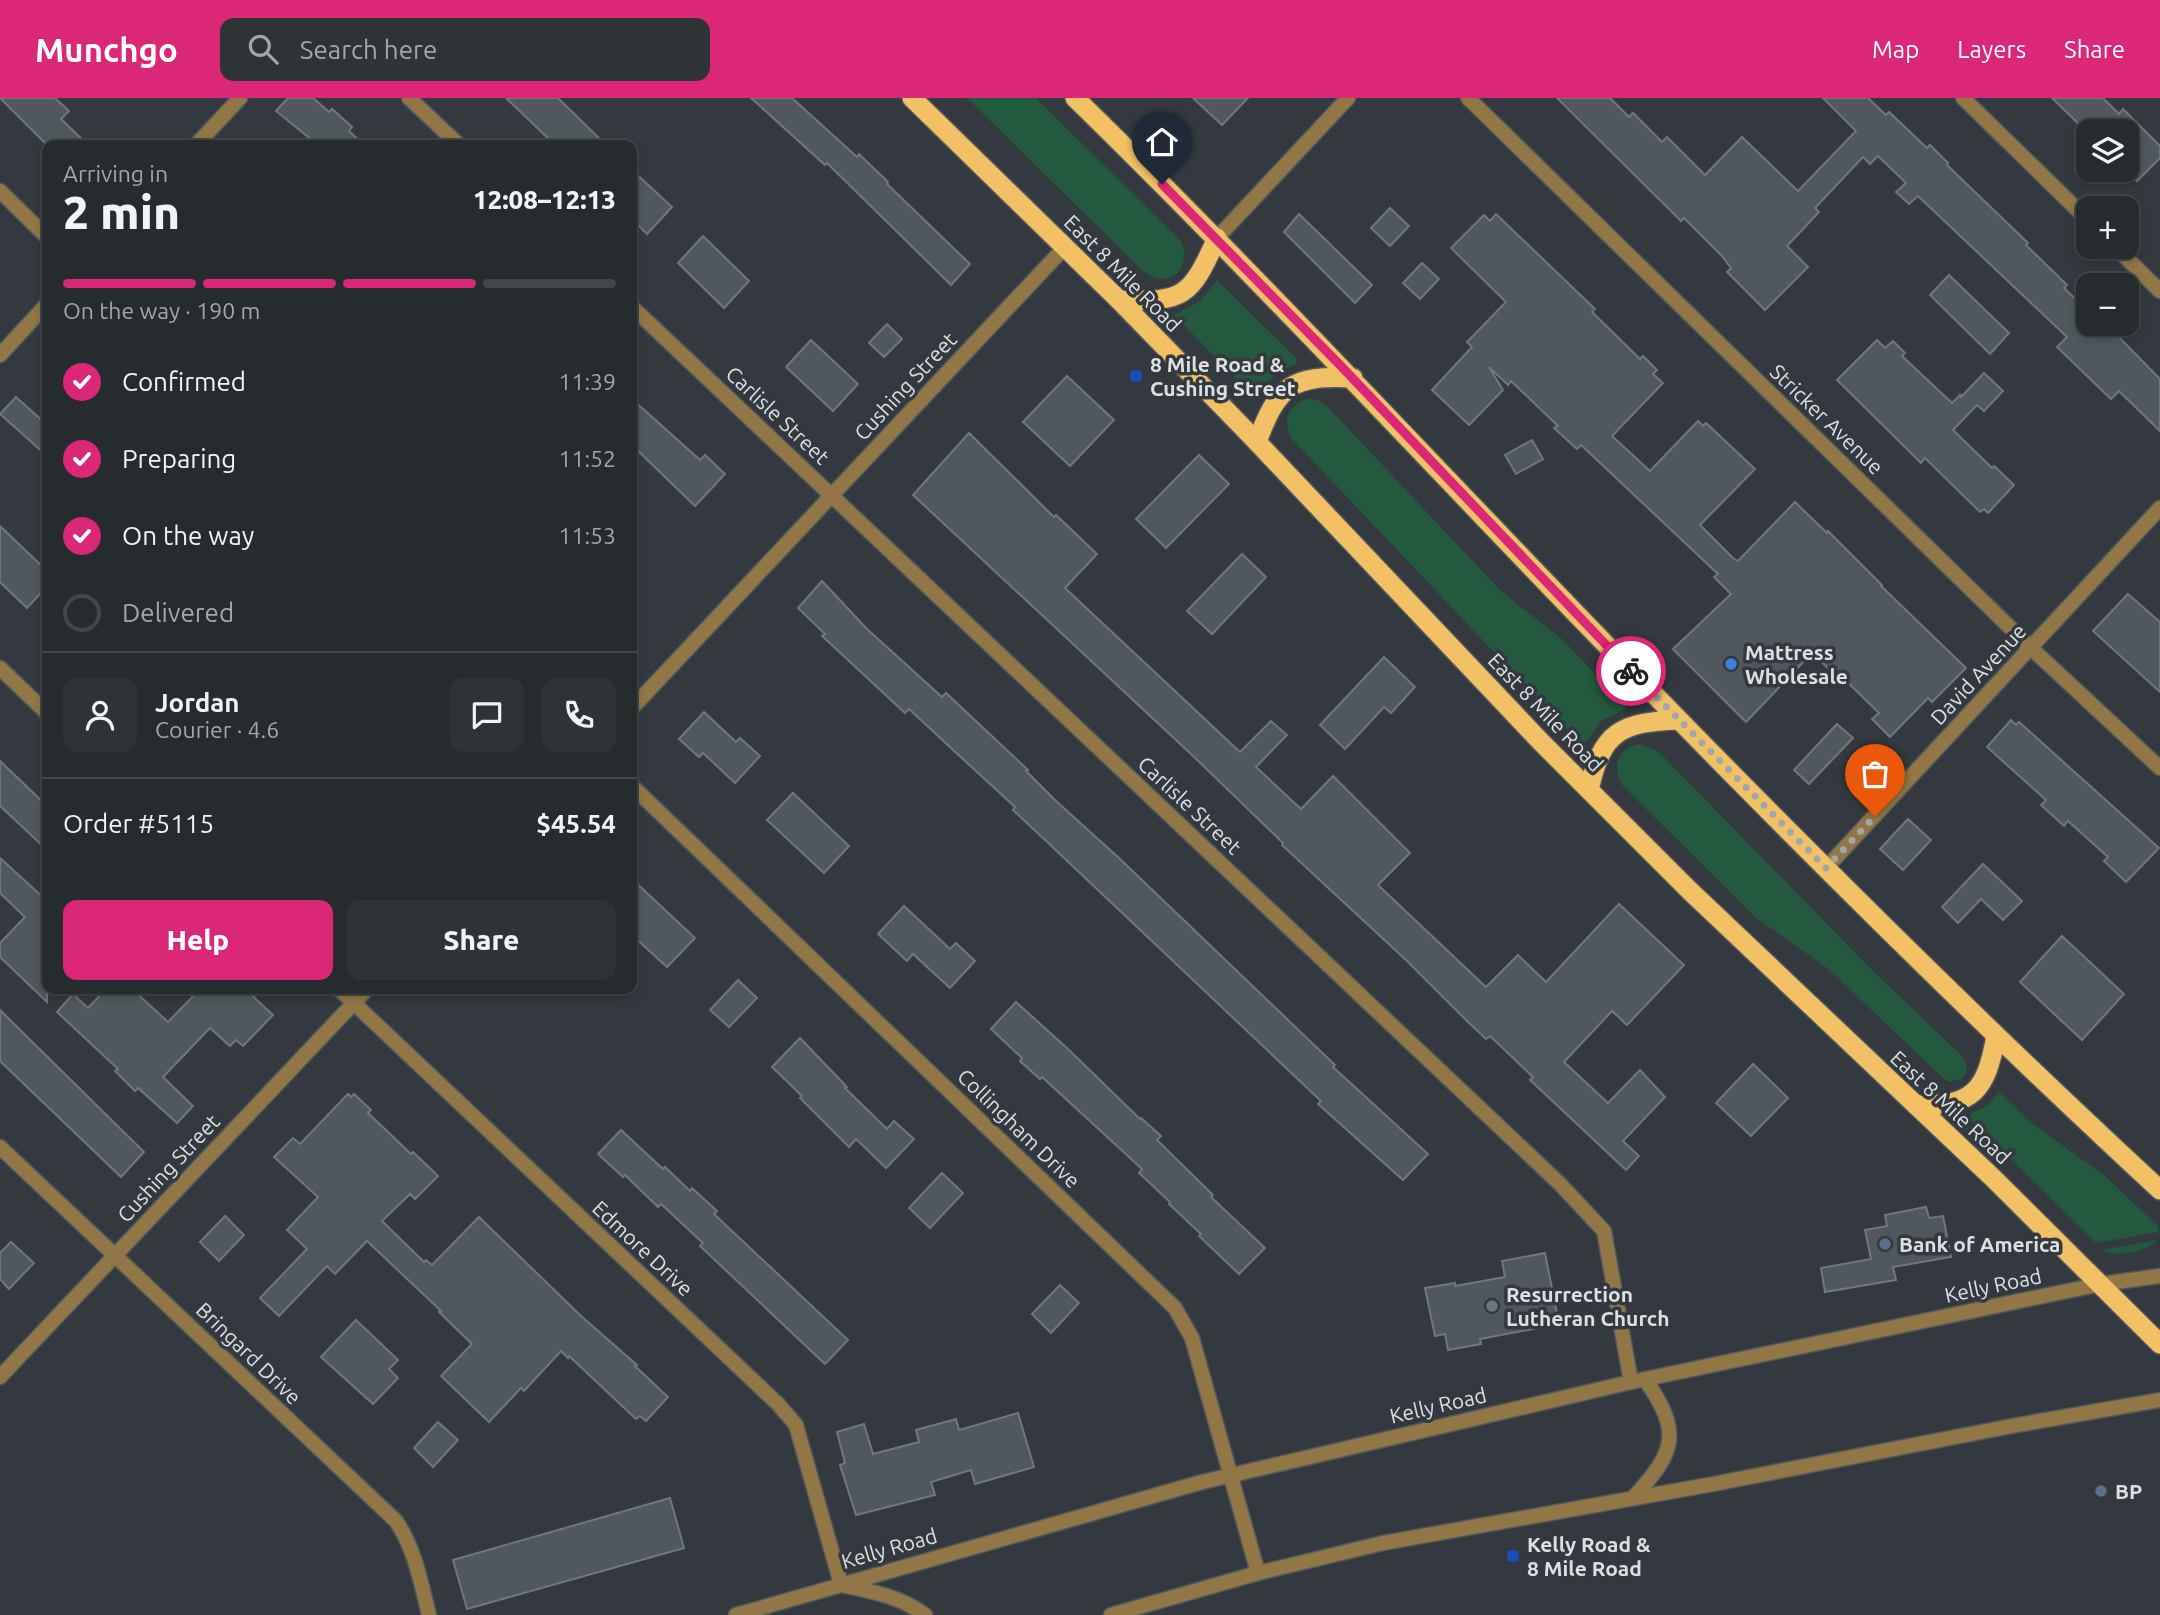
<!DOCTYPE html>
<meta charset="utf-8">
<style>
:root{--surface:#262b2e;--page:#2e3336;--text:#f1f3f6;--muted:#a4a7aa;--line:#42474a;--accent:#db2777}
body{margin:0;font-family:Ubuntu,sans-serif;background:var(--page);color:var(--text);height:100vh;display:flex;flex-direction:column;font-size:26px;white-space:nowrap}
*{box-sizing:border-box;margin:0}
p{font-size:23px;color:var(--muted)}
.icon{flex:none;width:38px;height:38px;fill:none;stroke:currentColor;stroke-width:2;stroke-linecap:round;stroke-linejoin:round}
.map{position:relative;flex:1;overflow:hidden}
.side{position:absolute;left:42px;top:42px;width:595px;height:854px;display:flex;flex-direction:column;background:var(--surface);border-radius:14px;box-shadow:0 4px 10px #0003,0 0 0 2px var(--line)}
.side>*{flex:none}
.buttons{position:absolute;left:2076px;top:21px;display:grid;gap:14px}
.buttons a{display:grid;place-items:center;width:63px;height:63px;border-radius:14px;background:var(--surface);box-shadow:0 4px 10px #0003,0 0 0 2px var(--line);font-size:35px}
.pin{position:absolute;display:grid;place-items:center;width:60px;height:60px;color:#fff;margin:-72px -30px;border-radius:50% 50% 50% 0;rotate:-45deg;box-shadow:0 0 7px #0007}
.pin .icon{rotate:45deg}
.courier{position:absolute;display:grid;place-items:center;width:70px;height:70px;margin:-35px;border:5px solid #db2777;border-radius:50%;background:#fff;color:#222;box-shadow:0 2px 9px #0007}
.overview em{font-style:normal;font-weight:800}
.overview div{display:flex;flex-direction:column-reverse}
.overview{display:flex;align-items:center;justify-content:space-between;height:119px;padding:0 21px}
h1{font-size:46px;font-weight:800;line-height:52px}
.bar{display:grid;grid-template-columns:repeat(4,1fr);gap:10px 7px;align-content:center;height:84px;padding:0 21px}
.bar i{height:9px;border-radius:5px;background:var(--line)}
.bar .active{background:var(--accent)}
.bar p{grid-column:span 4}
.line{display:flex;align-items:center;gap:18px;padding:0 21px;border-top:2px solid var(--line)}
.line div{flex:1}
.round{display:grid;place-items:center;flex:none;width:74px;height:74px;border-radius:14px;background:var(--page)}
ol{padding:0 21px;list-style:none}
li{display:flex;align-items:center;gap:21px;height:77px}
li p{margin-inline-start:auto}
li .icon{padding:7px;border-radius:50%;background:var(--accent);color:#fff;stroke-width:4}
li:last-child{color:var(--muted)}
li i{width:38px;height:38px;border:4px solid var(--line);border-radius:50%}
.button{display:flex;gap:14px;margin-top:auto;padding:14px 21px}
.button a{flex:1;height:80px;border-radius:14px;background:var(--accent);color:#fff;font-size:28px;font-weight:800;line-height:80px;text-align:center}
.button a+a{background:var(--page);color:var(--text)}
header{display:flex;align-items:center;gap:42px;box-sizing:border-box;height:98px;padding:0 35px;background:var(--accent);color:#fff}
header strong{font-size:33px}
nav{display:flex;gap:38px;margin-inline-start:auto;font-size:24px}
.search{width:490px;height:63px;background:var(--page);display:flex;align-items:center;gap:18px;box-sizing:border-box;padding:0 24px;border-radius:14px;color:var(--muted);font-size:26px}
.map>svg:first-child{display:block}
.green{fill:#23593e}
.building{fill:#51585d;stroke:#71777d;stroke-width:2}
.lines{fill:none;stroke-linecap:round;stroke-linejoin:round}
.minor-casing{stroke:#51575c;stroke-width:17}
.tertiary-casing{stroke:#51575c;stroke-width:17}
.trunk-casing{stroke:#51575c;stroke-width:22}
.minor{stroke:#927645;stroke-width:14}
.tertiary{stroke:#927645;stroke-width:14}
.trunk{stroke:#f2c065;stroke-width:19}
.done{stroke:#a1a6a9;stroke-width:7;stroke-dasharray:0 12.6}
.route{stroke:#db2777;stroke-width:9}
.transit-dot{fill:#1a4fb4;stroke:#33393e;stroke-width:2.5}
.shop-dot{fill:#3f7fe0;stroke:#33393e;stroke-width:2.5}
.service-dot{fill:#5c6f8a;stroke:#33393e;stroke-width:2.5}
.worship-dot{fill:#6b7280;stroke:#33393e;stroke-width:2.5}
.labels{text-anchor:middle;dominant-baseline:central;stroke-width:7;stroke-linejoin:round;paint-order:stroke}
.street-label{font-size:21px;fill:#dce0e3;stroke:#33393e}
.poi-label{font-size:21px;font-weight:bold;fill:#dce0e3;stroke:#33393e;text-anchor:start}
</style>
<header>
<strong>Munchgo</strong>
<div class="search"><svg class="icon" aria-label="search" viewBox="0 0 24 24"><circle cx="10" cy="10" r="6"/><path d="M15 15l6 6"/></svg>Search here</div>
<nav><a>Map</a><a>Layers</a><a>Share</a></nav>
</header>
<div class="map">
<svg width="2160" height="1517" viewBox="0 0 2160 1517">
<rect width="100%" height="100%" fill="#33393e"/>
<g class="green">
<path d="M967 0H1036L1180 142C1194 169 1170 193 1144 174Z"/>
<path d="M1217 182 1297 261 1296 266C1276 273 1267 285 1254 299L1174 217 1200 203Z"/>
<path d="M1309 300 1317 302 1326 307 1501 493 1563 542 1627 610 1601 623 1587 643 1580 645 1291 340C1282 321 1288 307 1309 300Z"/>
<path d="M1639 646 1658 653 1869 869 1960 956C1968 965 1969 972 1962 981L1949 984 1943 980 1827 870 1755 819 1622 687C1612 669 1617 650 1639 646Z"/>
<path d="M1999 994 2033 1026 2105 1078 2158 1128 2159 1134 2096 1145 1969 1020 1972 1015 1987 1008Z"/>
<path d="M2157 1142C2149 1154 2113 1160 2102 1152Z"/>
</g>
<g class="building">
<path d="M0 0H55L69 13 61 21 88 47H47Z"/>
<path d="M288 0H313L329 14 332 11 352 29 349 33 364 47H318L276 13Z"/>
<path d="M506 0H558L606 47H555Z"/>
<path d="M751 0H792L857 59 859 56 888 84 887 86 970 166 951 187 827 65 825 67Z"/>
<path d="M1193 0H1248L1222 27Z"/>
<path d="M1557 0H1610L1629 19 1633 15 1662 44 1667 39 1705 77 1742 39 1798 93 1856 33 1823 0H1868L1886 17 1889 14 1927 50 1930 47 1948 65 1947 67 2028 145 2026 147 2067 187 2064 190 2088 213V226H2106L2160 281V333L2119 293 2111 301 2057 249 2067 239 1918 98 1909 106 1896 94 1906 85 1878 58 1870 66 1863 59 1815 110 1819 114 1787 148 1808 169 1765 212 1727 174 1731 170 1721 157 1684 120 1681 123Z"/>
<path d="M2052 0H2103L2119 16 2123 11 2160 48V60L2137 83 2126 72V33L2088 35Z"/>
<path d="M632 72 672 109 647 136 632 121Z"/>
<path d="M1390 110 1409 128 1390 148 1371 130Z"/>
<path d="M1299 116 1372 187 1355 205 1284 134Z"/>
<path d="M1496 116 1595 211 1592 214 1640 261 1643 258 1657 272 1653 276 1663 285 1612 338 1650 373 1698 323 1703 328 1706 325 1755 371 1700 427 1733 460 1738 463 1795 404 1827 435 1828 433 1882 487 1881 488 1966 570 1932 604 1928 600 1890 639 1872 621 1879 615 1835 572 1832 574 1812 555 1746 624 1673 551 1731 496 1714 479 1718 476 1581 347 1577 351 1554 330 1558 328 1511 283 1508 287 1489 269 1503 292 1469 327 1432 292 1472 249 1467 244 1506 204 1451 150 1484 117 1490 123Z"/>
<path d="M703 138 749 183 724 210 678 165Z"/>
<path d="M1422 165 1439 181 1420 201 1403 185Z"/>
<path d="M1949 177 2009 235 1990 256 1930 197Z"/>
<path d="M887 226 902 241 884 259 869 245Z"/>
<path d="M811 242 858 286 833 313 786 269Z"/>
<path d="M1877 242 1885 250 1893 243 1905 255 1902 258 1952 305 1960 297 1961 299 1984 275 2003 293 1984 313 1977 307 1953 332 1992 370 1994 368 2014 387 1988 415 1984 411 1980 414 1925 360 1921 365 1837 282Z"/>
<path d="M1067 278 1114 322 1070 368 1023 324Z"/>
<path d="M16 299 47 327V358L0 316Z"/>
<path d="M632 301 700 362 705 357 725 376 695 408 632 347Z"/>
<path d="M969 335 1054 419 1056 417 1097 456 1065 490 1240 654 1271 623 1287 637 1256 669 1301 711 1333 678 1410 755 1378 787 1486 889 1518 857 1546 884 1619 806 1684 867 1627 927 1612 913 1564 964 1608 1005 1640 972 1665 999 1623 1043 1639 1058 1626 1072 1530 982 1533 979 1490 938 1486 941 1467 923 1407 863 1282 747 1283 745 1192 657 913 397Z"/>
<path d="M1532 342 1543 361 1516 376 1505 357Z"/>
<path d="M1199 357 1229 386 1166 450 1136 421Z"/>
<path d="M0 428 47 473V488L27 510 0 484Z"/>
<path d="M1242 456 1266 479 1212 536 1187 513Z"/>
<path d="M822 483 866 530 942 599 946 595 1028 672 1026 673 1056 703 1119 760 1335 967 1333 969 1428 1056 1403 1082 1318 1006 1321 1003 1044 741 1013 712 1015 709 952 651 909 611 905 615 822 538 825 536 798 510Z"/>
<path d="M2128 496 2160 524V594L2093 533Z"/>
<path d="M1384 559 1415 589 1391 615 1384 609 1345 651 1320 627Z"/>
<path d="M704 614 736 644 740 640 760 658 735 685 703 655 699 659 679 641Z"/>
<path d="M2011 622 2016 627 2019 624 2159 750 2126 784 2104 763 2108 759 2068 723 2064 728 2041 707 2046 702 1987 649Z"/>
<path d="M1837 626 1853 640 1809 686 1794 672Z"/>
<path d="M0 663 47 708V752L0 708Z"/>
<path d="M793 695 849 748 824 775 767 722Z"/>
<path d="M1908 721 1931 742 1903 772 1880 751Z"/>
<path d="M0 760 47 803V904L0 859V845L25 819 0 795Z"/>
<path d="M1983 766 2022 803 2003 822 1981 801 1958 825 1942 809Z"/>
<path d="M632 781 695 840 667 869 632 837Z"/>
<path d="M904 808 950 851 956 845 975 863 950 890 913 856 907 863 878 836Z"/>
<path d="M2062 838 2124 896 2082 942 2020 884Z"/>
<path d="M738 882 757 900 729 929 710 912Z"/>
<path d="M106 891H132L168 924 200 891H245L273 917 243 948 236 942 230 948 210 930 163 979 193 1008 177 1025 138 990 135 993 115 973 118 971 57 914 73 896 88 910Z"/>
<path d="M1016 904 1068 951 1140 1021 1141 1020 1161 1038 1157 1042 1213 1097 1211 1099 1265 1150 1239 1176 1199 1138 1201 1136 1169 1106 1170 1104 1139 1075 1142 1071 1042 979 1040 981 1020 963 1022 960 991 931Z"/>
<path d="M0 912 144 1054 121 1079 0 963Z"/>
<path d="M800 940 847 989 845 990 887 1031 894 1023 914 1041 886 1070 856 1041 849 1049 800 1000 802 998 772 969Z"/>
<path d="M1753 966 1788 1000 1751 1038 1716 1005Z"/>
<path d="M348 996 351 999 354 996 371 1012 368 1015 411 1056 413 1054 438 1078 415 1101 410 1096 382 1123 424 1164 426 1162 432 1167 479 1119 581 1218 637 1267 635 1268 668 1299 646 1323 640 1318 636 1321 569 1258 568 1260 561 1253 524 1293 521 1290 489 1324 441 1278 472 1246 439 1214 441 1213 367 1143 335 1176 327 1168 279 1218 260 1200 307 1151 287 1132 318 1099 274 1059 293 1040 300 1046Z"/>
<path d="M621 1032 663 1071 665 1069 690 1093 692 1090 717 1113 714 1116 848 1242 825 1266 700 1148 703 1145 661 1106 658 1109 625 1077 623 1079 598 1056Z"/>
<path d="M942 1075 963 1095 930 1130 909 1110Z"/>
<path d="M1926 1109 1929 1120 1943 1118 1951 1159 1893 1169 1896 1182 1825 1194 1821 1170 1871 1161 1865 1132 1887 1128 1885 1117Z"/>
<path d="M225 1118 244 1137 219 1163 200 1144Z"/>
<path d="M11 1144 34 1165 9 1191 0 1181V1155Z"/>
<path d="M1545 1155 1559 1226 1480 1241 1481 1246 1448 1252 1445 1236 1435 1238 1425 1190 1455 1185V1188L1505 1179 1502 1163Z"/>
<path d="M1060 1187 1079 1205 1051 1235 1032 1216Z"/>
<path d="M356 1222 398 1262 389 1271 398 1280 373 1306 321 1259Z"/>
<path d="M1018 1315 1034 1369 975 1386 971 1372 931 1384 935 1397 856 1417 840 1367 845 1365 837 1334 864 1326 873 1356 919 1344 916 1332 956 1321 959 1332Z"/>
<path d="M438 1324 458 1342 433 1369 414 1350Z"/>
<path d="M670 1400 684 1450 467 1511 453 1462Z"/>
</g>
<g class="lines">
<defs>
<g id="minor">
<path d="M409 0 459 47"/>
<path d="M1468 0 2031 550 2160 670"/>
<path d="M1963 0 2088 122"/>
<path d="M196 47 240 0"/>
<path d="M0 93 47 139"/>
<path d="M1217 140 1348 0"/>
<path d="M2115 149 2160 193"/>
<path d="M632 209 1560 1086 1604 1133 1631 1284"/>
<path d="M0 257 47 206"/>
<path d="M0 570 47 615"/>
<path d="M632 610 1065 149"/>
<path d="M632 688 1175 1210 1192 1240 1258 1475"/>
<path d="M1826 770 2160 410"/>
<path d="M339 891 778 1306 796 1327 841 1486"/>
<path d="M0 1049 396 1423C415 1451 421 1485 429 1517"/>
<path d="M0 1279 367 891"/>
</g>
<g id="tertiary">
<path d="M1633 1400C1676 1353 1682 1335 1645 1281"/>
<path d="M842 1487C871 1493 901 1499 925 1517"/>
<path d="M736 1517 1202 1384 1631 1284 2101 1186 2160 1178"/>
<path d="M1111 1517 1258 1475 1383 1445 1708 1387 2017 1327 2160 1302"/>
</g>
<g id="trunk">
<path d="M912 0 1119 202 1257 344 1541 644 1689 792 1993 1080 2160 1246"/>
<path d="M1075 0C1250 171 1417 351 1587 527 1773 720 1963 910 2160 1092"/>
<path d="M1119 202C1184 204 1190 200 1217 140"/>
<path d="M1257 344C1278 287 1292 277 1353 280"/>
<path d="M1589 692C1602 633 1621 624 1679 622"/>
<path d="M1916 1007C1973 1009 1986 993 1996 938"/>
</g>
</defs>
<use href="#minor" class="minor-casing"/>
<use href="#tertiary" class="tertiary-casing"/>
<use href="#trunk" class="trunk-casing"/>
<use href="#minor" class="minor"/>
<use href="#tertiary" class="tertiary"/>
<use href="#trunk" class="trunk"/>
</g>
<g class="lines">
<path class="done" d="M1631 573 1826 770 1875 718"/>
<path class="route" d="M1162 86 1339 266 1631 573"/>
</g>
<g class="transit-dot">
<rect x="1129" y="271" width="14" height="14" rx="3.5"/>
<rect x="1506" y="1451" width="14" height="14" rx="3.5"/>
</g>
<circle class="shop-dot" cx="1731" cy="566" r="7"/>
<g class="service-dot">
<circle cx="1885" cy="1146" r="7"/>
<circle cx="2101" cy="1393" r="7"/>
</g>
<circle class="worship-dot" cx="1492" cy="1208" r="7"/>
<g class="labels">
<g class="street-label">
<text transform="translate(1123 175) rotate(45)">East 8 Mile Road</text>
<text transform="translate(905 288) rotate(-47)">Cushing Street</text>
<text transform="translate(778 317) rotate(43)">Carlisle Street</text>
<text transform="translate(1827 321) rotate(44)">Stricker Avenue</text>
<text transform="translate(1978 576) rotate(-47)">David Avenue</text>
<text transform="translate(1546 614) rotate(46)">East 8 Mile Road</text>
<text transform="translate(1190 707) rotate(43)">Carlisle Street</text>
<text transform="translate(1951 1009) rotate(43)">East 8 Mile Road</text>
<text transform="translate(1019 1030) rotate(44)">Collingham Drive</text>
<text transform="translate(168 1070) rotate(-47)">Cushing Street</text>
<text transform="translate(643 1150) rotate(43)">Edmore Drive</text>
<text transform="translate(1993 1187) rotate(-12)">Kelly Road</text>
<text transform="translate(249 1255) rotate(44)">Bringard Drive</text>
<text transform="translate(1438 1307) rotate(-13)">Kelly Road</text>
<text transform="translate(889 1450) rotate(-16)">Kelly Road</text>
</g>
<g class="poi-label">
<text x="1150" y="266">8 Mile Road &amp;<tspan x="1150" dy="24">Cushing Street</tspan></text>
<text x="1745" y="554">Mattress<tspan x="1745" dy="24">Wholesale</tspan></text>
<text x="1899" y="1146">Bank of America</text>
<text x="1506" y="1196">Resurrection<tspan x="1506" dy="24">Lutheran Church</tspan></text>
<text x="2115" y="1393">BP</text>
<text x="1527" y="1446">Kelly Road &amp;<tspan x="1527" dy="24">8 Mile Road</tspan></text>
</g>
</g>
</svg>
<div class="buttons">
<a><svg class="icon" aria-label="layers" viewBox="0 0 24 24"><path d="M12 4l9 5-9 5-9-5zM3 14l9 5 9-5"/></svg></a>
<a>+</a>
<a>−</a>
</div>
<div class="pin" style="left:1875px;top:718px;background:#ea580c"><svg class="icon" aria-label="bag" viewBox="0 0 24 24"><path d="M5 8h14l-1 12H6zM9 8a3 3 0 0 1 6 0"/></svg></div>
<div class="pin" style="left:1162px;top:86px;background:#1f2937"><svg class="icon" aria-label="home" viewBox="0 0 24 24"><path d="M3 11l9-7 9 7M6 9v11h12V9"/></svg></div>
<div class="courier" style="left:1631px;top:573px"><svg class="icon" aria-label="bike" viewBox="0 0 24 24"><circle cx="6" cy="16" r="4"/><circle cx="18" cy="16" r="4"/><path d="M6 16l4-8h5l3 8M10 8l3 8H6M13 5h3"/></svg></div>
<section class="side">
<div class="overview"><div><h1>2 min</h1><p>Arriving in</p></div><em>12:08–12:13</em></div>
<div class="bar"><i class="active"></i><i class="active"></i><i class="active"></i><i></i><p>On the way · 190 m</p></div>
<ol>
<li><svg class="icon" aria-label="check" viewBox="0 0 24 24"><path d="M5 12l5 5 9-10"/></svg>Confirmed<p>11:39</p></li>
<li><svg class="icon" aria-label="check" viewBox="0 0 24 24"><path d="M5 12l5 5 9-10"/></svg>Preparing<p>11:52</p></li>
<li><svg class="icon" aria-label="check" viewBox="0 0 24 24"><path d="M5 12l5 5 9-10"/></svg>On the way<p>11:53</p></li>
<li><i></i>Delivered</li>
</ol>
<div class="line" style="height:126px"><a class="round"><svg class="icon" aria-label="person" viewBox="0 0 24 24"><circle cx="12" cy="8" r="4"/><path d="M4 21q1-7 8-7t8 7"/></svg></a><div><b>Jordan</b><p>Courier · 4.6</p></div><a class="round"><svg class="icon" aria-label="chat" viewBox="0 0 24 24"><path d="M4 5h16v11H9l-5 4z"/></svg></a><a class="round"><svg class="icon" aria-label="phone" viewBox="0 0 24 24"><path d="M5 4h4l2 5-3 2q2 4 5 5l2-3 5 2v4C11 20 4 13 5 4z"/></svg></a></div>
<div class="line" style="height:91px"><div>Order #5115</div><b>$45.54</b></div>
<div class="button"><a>Help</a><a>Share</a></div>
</section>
</div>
